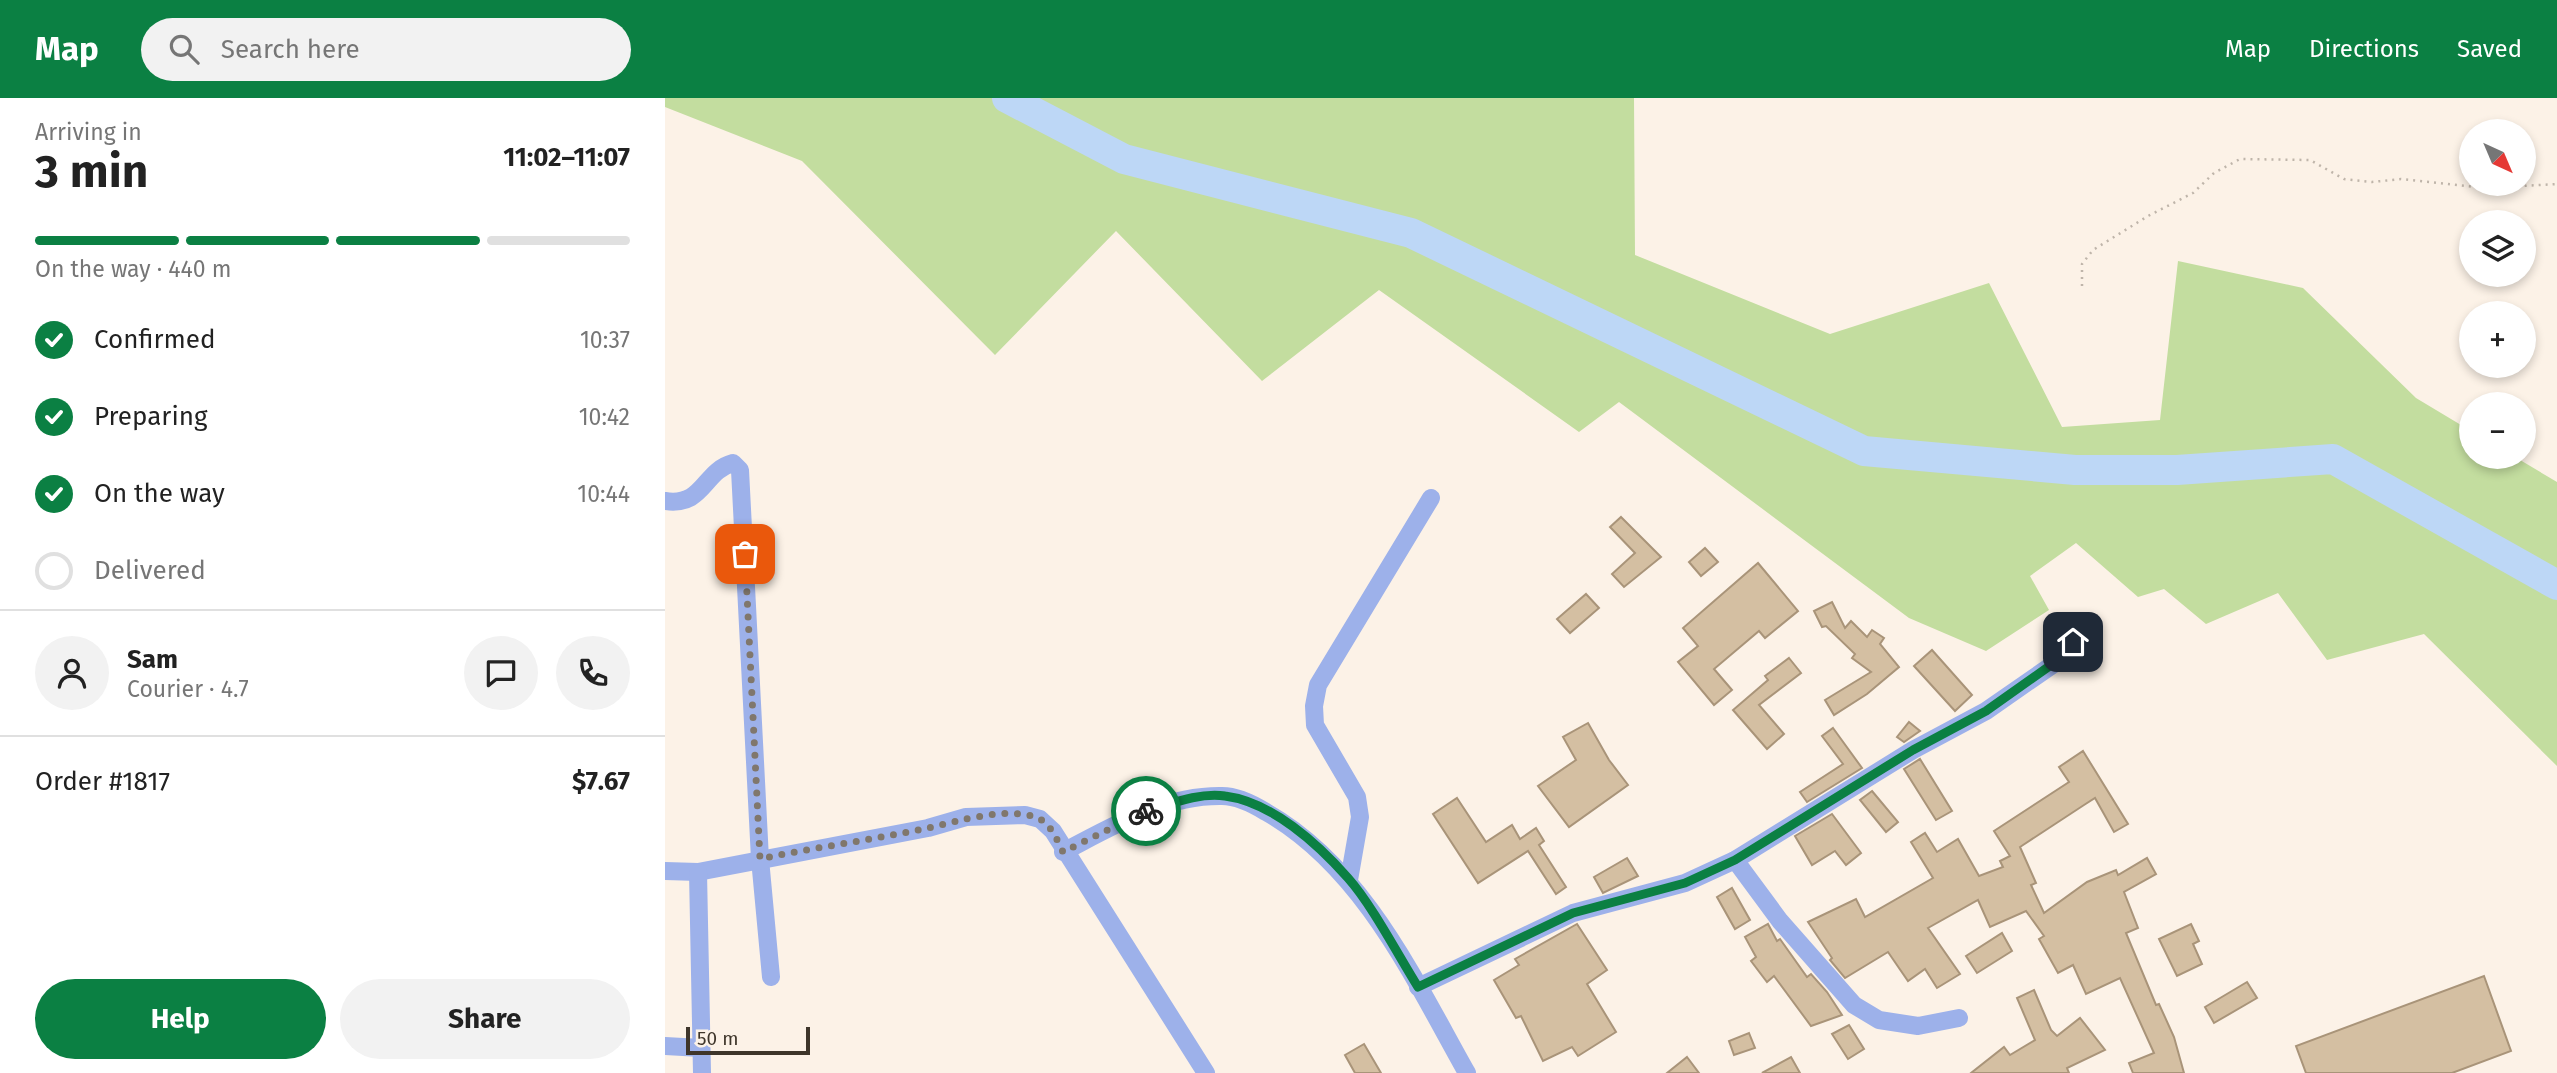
<!DOCTYPE html>
<meta charset="utf-8">
<style>
:root{--surface:#fff;--page:#f2f2f2;--text:#222;--muted:#767676;--line:#e0e0e0;--accent:#0b8043}
body{margin:0;font-family:"Fira Sans",sans-serif;background:var(--page);color:var(--text);height:100vh;display:flex;flex-direction:column;font-size:26px;white-space:nowrap}
*{box-sizing:border-box;margin:0}
p{font-size:23px;color:var(--muted)}
.icon{flex:none;width:38px;height:38px;fill:none;stroke:currentColor;stroke-width:2;stroke-linecap:round;stroke-linejoin:round}
.map{position:relative;flex:1;overflow:hidden}
.drawer{display:flex;flex-direction:column;background:var(--surface);width:665px}
.drawer>*{flex:none}
.needle{width:46px;rotate:136deg}
.controls{position:absolute;left:1794px;top:21px;display:grid;gap:14px}
.controls a{display:grid;place-items:center;width:77px;height:77px;border-radius:50%;background:var(--surface);box-shadow:0 4px 10px #0003;font-size:35px}
.scale{position:absolute;left:21px;bottom:18px;width:124px;box-sizing:border-box;padding-left:7px;border:4px solid #3e352a;border-top:0;font-size:19px;line-height:24px;white-space:nowrap;color:#3e352a;-webkit-text-stroke:5px #fcf2e7;paint-order:stroke}
.pin{position:absolute;display:grid;place-items:center;width:60px;height:60px;color:#fff;margin:-30px;border-radius:14px;box-shadow:0 4px 10px #0006}
.courier{position:absolute;display:grid;place-items:center;width:70px;height:70px;margin:-35px;border:5px solid #0b8043;border-radius:50%;background:#fff;color:#222;box-shadow:0 2px 9px #0007}
.head em{font-style:normal;font-weight:700}
.head div{display:flex;flex-direction:column-reverse}
.head{display:flex;align-items:center;justify-content:space-between;height:119px;padding:0 35px}
h1{font-size:46px;font-weight:700;line-height:52px}
.bar{display:grid;grid-template-columns:repeat(4,1fr);gap:10px 7px;align-content:center;height:84px;padding:0 35px}
.bar i{height:9px;border-radius:5px;background:var(--line)}
.bar .active{background:var(--accent)}
.bar p{grid-column:span 4}
.line{display:flex;align-items:center;gap:18px;padding:0 35px;border-top:2px solid var(--line)}
.line div{flex:1}
.round{display:grid;place-items:center;flex:none;width:74px;height:74px;border-radius:37px;background:var(--page)}
ol{padding:0 35px;list-style:none}
li{display:flex;align-items:center;gap:21px;height:77px}
li p{margin-inline-start:auto}
li .icon{padding:7px;border-radius:50%;background:var(--accent);color:#fff;stroke-width:4}
li:last-child{color:var(--muted)}
li i{width:38px;height:38px;border:4px solid var(--line);border-radius:50%}
.action{display:flex;gap:14px;margin-top:auto;padding:14px 35px}
.action a{flex:1;height:80px;border-radius:42px;background:var(--accent);color:#fff;font-size:28px;font-weight:700;line-height:80px;text-align:center}
.action a+a{background:var(--page);color:var(--text)}
header{display:flex;align-items:center;gap:42px;box-sizing:border-box;height:98px;padding:0 35px;background:var(--accent);color:#fff}
header strong{font-size:33px}
nav{display:flex;gap:38px;margin-inline-start:auto;font-size:24px}
.search{width:490px;height:63px;background:var(--page);display:flex;align-items:center;gap:18px;box-sizing:border-box;padding:0 24px;border-radius:38px;color:var(--muted);font-size:26px}
main{display:flex;flex:1;min-height:0}
.map>svg:first-child{display:block}
.green{fill:#c3dd9f}
.lines{fill:none;stroke-linecap:round;stroke-linejoin:round}
.river{stroke:#bdd7f6;stroke-width:30}
.building{fill:#d4bfa2;stroke:#a99479;stroke-width:2}
.path{stroke:#bfb5aa;stroke-width:2.5;stroke-dasharray:2 5;stroke-linecap:butt}
.street{stroke:#9db1ea;stroke-width:18}
.done{stroke:#80776c;stroke-width:7;stroke-dasharray:0 12.6}
.route{stroke:#0b8043;stroke-width:9}
</style>
<header>
<strong>Map</strong>
<div class="search"><svg class="icon" aria-label="search" viewBox="0 0 24 24"><circle cx="10" cy="10" r="6"/><path d="M15 15l6 6"/></svg>Search here</div>
<nav><a>Map</a><a>Directions</a><a>Saved</a></nav>
</header>
<main>
<section class="drawer">
<div class="head"><div><h1>3 min</h1><p>Arriving in</p></div><em>11:02–11:07</em></div>
<div class="bar"><i class="active"></i><i class="active"></i><i class="active"></i><i></i><p>On the way · 440 m</p></div>
<ol>
<li><svg class="icon" aria-label="check" viewBox="0 0 24 24"><path d="M5 12l5 5 9-10"/></svg>Confirmed<p>10:37</p></li>
<li><svg class="icon" aria-label="check" viewBox="0 0 24 24"><path d="M5 12l5 5 9-10"/></svg>Preparing<p>10:42</p></li>
<li><svg class="icon" aria-label="check" viewBox="0 0 24 24"><path d="M5 12l5 5 9-10"/></svg>On the way<p>10:44</p></li>
<li><i></i>Delivered</li>
</ol>
<div class="line" style="height:126px"><a class="round"><svg class="icon" aria-label="person" viewBox="0 0 24 24"><circle cx="12" cy="8" r="4"/><path d="M4 21q1-7 8-7t8 7"/></svg></a><div><b>Sam</b><p>Courier · 4.7</p></div><a class="round"><svg class="icon" aria-label="chat" viewBox="0 0 24 24"><path d="M4 5h16v11H9l-5 4z"/></svg></a><a class="round"><svg class="icon" aria-label="phone" viewBox="0 0 24 24"><path d="M5 4h4l2 5-3 2q2 4 5 5l2-3 5 2v4C11 20 4 13 5 4z"/></svg></a></div>
<div class="line" style="height:91px"><div>Order #1817</div><b>$7.67</b></div>
<div class="action"><a>Help</a><a>Share</a></div>
</section>
<div class="map">
<svg width="1892" height="975" viewBox="0 0 1892 975">
<rect width="100%" height="100%" fill="#fcf2e7"/>
<path class="green" d="M0 0H969L970 157 1165 236 1324 185 1397 329 1495 322 1513 163 1638 190 1751 300 1806 333V359H1850L1892 384V668L1759 536 1662 562 1613 495 1541 526 1499 491 1473 499 1411 445 1365 478 1384 512 1321 553 1244 520 954 304 914 334 714 192 597 283 451 133 330 257 137 63 0 9Z"/>
<g class="lines">
<path class="river" d="M342 0 459 61 746 135 1199 353 1410 372H1512L1668 361 1892 487"/>
</g>
<g class="building">
<path d="M956 419 996 459 959 489 947 476 970 455 945 429Z"/>
<path d="M1040 450 1053 464 1036 478 1024 464Z"/>
<path d="M1093 465 1133 513 1100 540 1094 533 1049 571 1067 592 1049 607 1013 564 1033 548 1018 530Z"/>
<path d="M921 496 934 510 905 535 892 521Z"/>
<path d="M1167 504 1180 530 1186 523 1202 539 1207 532 1219 540 1215 546 1234 569 1202 596 1169 617 1160 602 1206 574 1187 560 1190 556 1161 528 1157 529 1149 513Z"/>
<path d="M1267 552 1307 597 1290 613 1249 568Z"/>
<path d="M1124 560 1136 575 1094 607 1119 636 1102 651 1068 612 1103 582 1100 578Z"/>
<path d="M1244 624 1255 633 1239 644 1232 639Z"/>
<path d="M923 625 944 662 963 687 904 729 873 688 911 662 898 639Z"/>
<path d="M1168 630 1197 670 1142 704 1135 694 1178 666 1157 638Z"/>
<path d="M1418 653 1463 726 1449 734 1430 700 1419 707 1355 749 1371 785 1366 787 1379 815 1422 784 1451 772 1453 777 1482 760 1491 776 1459 794 1473 830 1461 835 1491 907 1494 906 1509 939 1519 975H1468L1464 965 1489 955 1455 880 1421 896 1408 867 1393 875 1374 841 1379 838 1361 813 1325 829 1313 802 1263 830 1295 876 1272 890 1260 871 1243 883 1223 854 1180 880 1165 862 1167 860 1143 824 1191 801 1200 819 1268 780 1246 744 1260 735 1272 754 1293 741 1314 778 1338 769 1335 763 1345 758 1329 733 1404 684 1394 669Z"/>
<path d="M1255 661 1287 713 1271 722 1239 671Z"/>
<path d="M1207 693 1233 724 1221 734 1195 702Z"/>
<path d="M792 700 821 744 847 727 855 741 871 730 879 743 874 747 901 789 891 796 863 753 813 785 768 716Z"/>
<path d="M1167 716 1196 755 1181 767 1170 753 1147 767 1130 738Z"/>
<path d="M962 760 973 778 938 795 929 779Z"/>
<path d="M1067 790 1085 822 1070 831 1052 799Z"/>
<path d="M912 826 942 872 922 886 951 934 913 958 907 949 878 963 856 918 851 920 829 882 854 867 850 861Z"/>
<path d="M1103 826 1112 843 1115 841 1142 879 1146 876 1162 894 1177 917 1146 928 1109 878 1102 884 1086 863 1091 859 1080 839Z"/>
<path d="M1526 826 1534 843 1528 846 1537 866 1512 878 1494 841Z"/>
<path d="M1337 835 1347 853 1312 875 1301 858Z"/>
<path d="M1819 878 1846 953 1787 975H1641L1631 948Z"/>
<path d="M1582 884 1592 900 1549 925 1540 909Z"/>
<path d="M1369 892 1386 932 1392 938 1415 920 1440 952 1402 970 1404 975H1306L1339 949 1345 957 1370 942 1352 900Z"/>
<path d="M1184 927 1199 951 1183 961 1167 936Z"/>
<path d="M1084 935 1090 950 1069 957 1064 943Z"/>
<path d="M699 946 716 975H690L680 957Z"/>
<path d="M1022 959 1034 975H1002Z"/>
<path d="M1126 959 1135 975H1097Z"/>
</g>
<g class="lines">
<path class="path" d="M1417 188V166L1428 152 1483 118 1528 95 1549 75 1575 61 1645 62 1679 81 1707 84 1736 81 1820 90 1892 86"/>
<g class="street">
<path d="M0 403C39 409 38 373 68 365L75 372 95 761 106 879"/>
<path d="M398 754C448 728 499 697 557 698 572 698 588 706 601 714 698 769 749 881 802 975"/>
<path d="M1070 762 1115 823 1189 907 1214 922 1253 928 1294 920"/>
<path d="M0 773 33 774 263 730 301 719 360 717 375 721 388 733 541 975"/>
<path d="M33 774 37 975"/>
<path d="M684 782 695 719 692 699 650 627 649 608 653 587 766 400"/>
<path d="M753 889 908 815 1020 785 1070 762 1248 652 1321 613 1393 563 1408 544"/>
<path d="M0 948 36 950"/>
</g>
</g>
<g class="lines">
<path class="done" d="M80 456 95 761C151 749 207 742 263 730 293 723 343 708 373 720 386 726 392 742 398 754L481 713"/>
<path class="route" d="M481 713C505 706 535 694 560 698 607 704 653 746 683 780 707 807 733 857 753 889L908 815 1020 785 1070 762 1248 652 1321 613 1393 562 1408 544"/>
</g>
</svg>
<div class="controls">
<a><svg class="needle" viewBox="-14 -14 28 28"><path d="M0-13l5 13h-10z" fill="#e53935"/><path d="M0 13l5-13h-10z" fill="#767676"/></svg></a>
<a><svg class="icon" aria-label="layers" viewBox="0 0 24 24"><path d="M12 4l9 5-9 5-9-5zM3 14l9 5 9-5"/></svg></a>
<a>+</a>
<a>−</a>
</div>
<div class="scale">50 m</div>
<div class="pin" style="left:80px;top:456px;background:#ea580c"><svg class="icon" aria-label="bag" viewBox="0 0 24 24"><path d="M5 8h14l-1 12H6zM9 8a3 3 0 0 1 6 0"/></svg></div>
<div class="pin" style="left:1408px;top:544px;background:#1f2937"><svg class="icon" aria-label="home" viewBox="0 0 24 24"><path d="M3 11l9-7 9 7M6 9v11h12V9"/></svg></div>
<div class="courier" style="left:481px;top:713px"><svg class="icon" aria-label="bike" viewBox="0 0 24 24"><circle cx="6" cy="16" r="4"/><circle cx="18" cy="16" r="4"/><path d="M6 16l4-8h5l3 8M10 8l3 8H6M13 5h3"/></svg></div>
</div>
</main>
